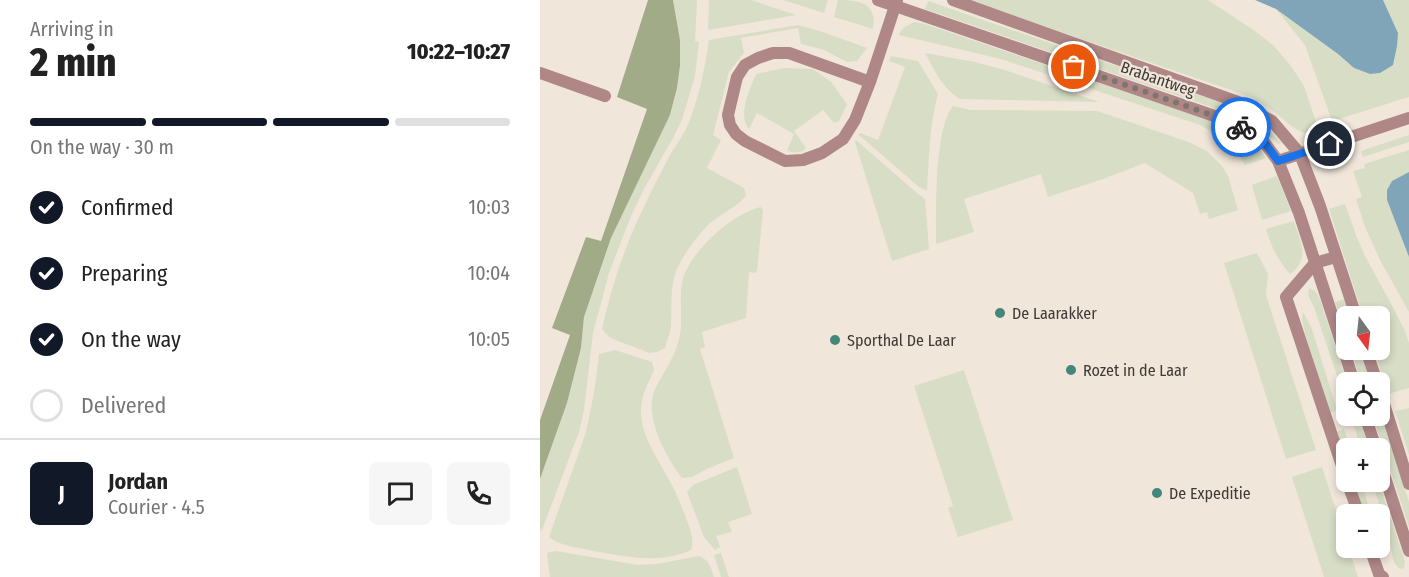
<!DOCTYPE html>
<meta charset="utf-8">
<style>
:root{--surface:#fff;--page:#f6f6f6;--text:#222;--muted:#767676;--line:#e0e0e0;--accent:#111827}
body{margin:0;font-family:"Fira Sans Condensed",sans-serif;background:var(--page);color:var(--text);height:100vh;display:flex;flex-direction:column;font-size:22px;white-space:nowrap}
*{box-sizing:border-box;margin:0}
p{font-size:20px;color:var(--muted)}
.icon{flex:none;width:33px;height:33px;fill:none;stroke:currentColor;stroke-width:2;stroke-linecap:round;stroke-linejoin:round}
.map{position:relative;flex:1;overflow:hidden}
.panel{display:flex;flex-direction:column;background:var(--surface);width:540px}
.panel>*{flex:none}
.needle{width:39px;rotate:165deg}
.tools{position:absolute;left:796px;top:306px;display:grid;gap:12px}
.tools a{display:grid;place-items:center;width:54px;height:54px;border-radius:9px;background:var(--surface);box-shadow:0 3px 9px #0003;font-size:30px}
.pin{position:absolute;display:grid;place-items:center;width:51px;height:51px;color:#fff;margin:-26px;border:3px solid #fff;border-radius:50%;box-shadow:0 2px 6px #0007}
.courier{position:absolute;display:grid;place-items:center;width:60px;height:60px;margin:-30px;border:4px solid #1a73e8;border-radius:50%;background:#fff;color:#222;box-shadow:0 2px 8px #0007}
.summary em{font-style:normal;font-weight:800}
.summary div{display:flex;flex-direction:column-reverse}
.summary{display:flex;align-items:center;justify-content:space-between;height:102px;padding:0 30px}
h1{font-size:39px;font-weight:800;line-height:45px}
.bar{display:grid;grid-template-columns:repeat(4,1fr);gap:9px 6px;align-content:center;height:72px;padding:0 30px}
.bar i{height:8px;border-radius:4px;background:var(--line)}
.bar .on{background:var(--accent)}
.bar p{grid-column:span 4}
.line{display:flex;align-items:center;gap:15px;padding:0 30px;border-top:2px solid var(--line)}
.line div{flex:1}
.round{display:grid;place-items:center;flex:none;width:63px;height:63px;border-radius:9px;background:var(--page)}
ol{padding:0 30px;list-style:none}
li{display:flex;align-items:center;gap:18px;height:66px}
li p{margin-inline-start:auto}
li .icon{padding:6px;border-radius:50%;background:var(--accent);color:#fff;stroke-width:4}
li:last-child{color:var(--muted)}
li i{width:33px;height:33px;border:3px solid var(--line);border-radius:50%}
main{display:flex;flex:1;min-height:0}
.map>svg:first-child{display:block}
.green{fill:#d7dec5}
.forest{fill:#a2ab88}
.water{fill:#80a5b9}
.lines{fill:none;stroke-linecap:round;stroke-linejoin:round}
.service{stroke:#af8787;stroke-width:12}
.pedestrian{stroke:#af8787;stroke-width:12}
.minor{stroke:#af8787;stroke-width:12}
.tertiary{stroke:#af8787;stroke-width:12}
.done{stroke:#7d766f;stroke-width:6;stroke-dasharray:0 10.8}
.route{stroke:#1a73e8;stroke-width:8}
.poi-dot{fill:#43877b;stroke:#f1e6da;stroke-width:2}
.labels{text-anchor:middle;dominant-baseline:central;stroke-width:4.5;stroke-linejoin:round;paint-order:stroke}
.street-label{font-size:16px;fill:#3f3a36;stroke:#f1e6da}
.poi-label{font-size:16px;fill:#3f3a36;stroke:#f1e6da;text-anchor:start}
</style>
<main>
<section class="panel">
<div class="summary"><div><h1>2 min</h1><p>Arriving in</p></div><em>10:22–10:27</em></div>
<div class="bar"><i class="on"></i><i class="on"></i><i class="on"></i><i></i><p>On the way · 30 m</p></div>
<ol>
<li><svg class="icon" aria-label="check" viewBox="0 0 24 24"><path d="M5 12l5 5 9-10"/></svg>Confirmed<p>10:03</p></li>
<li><svg class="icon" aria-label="check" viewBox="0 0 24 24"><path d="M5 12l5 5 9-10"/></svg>Preparing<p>10:04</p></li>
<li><svg class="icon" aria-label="check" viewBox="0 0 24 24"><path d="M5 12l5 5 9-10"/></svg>On the way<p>10:05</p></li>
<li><i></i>Delivered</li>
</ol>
<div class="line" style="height:108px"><b class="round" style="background:var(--accent);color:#fff">J</b><div><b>Jordan</b><p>Courier · 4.5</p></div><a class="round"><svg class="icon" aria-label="chat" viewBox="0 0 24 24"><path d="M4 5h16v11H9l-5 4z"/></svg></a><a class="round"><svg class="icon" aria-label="phone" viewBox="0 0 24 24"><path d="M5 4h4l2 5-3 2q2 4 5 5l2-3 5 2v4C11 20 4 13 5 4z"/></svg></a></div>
</section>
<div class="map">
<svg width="869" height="577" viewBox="0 0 869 577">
<rect width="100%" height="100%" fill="#f1e6da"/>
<g class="green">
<path d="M133 0H157L155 41 159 42 155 76 142 120 133 138 104 189 91 216 69 273 53 333 44 410 39 432 2 530 0 532V479L27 403 41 348 44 317 71 238 130 115 137 88 140 66V40Z"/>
<path d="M169 0H211L256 15 168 30Z"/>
<path d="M243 0H288L284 13Z"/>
<path d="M298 0C320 0 337 3 333 29L294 17Z"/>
<path d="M428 0H668L715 31 734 46 751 66 764 86 780 134C757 136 749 123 733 111 726 105 718 102 711 97Z"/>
<path d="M843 0H869V97L792 121 765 45 736 9 798 54 814 68 830 74 840 73 858 33Z"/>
<path d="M388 1 673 99C699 109 722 121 741 142V143L738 144C719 126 704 119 680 110L385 9Z"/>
<path d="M374 22 385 24 680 124C698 132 716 141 726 158L705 165C694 146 679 135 660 125L461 59 359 35V34L363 28Z"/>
<path d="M258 25 283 32 327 48 317 61 307 62 284 50 261 44 258 28 201 38 204 53 189 72 173 135 181 140 167 168 204 188 206 195C199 207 177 215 166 227 155 239 140 259 135 274 130 291 132 308 131 326 130 333 127 341 125 348L117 352 110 353 78 341 69 337 62 329C71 288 84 248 102 211 111 191 121 172 131 153 136 145 142 137 146 129 159 99 164 72 169 40Z"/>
<path d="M385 53 435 62 465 70 559 102 420 99C402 88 395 71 385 53Z"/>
<path d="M351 56 378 61 398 94C389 125 389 159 387 191L379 187 319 135 320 133 338 140 365 67 349 61Z"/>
<path d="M244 68 273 69 291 82 307 104 299 121 294 123 283 110 254 131 266 148C261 154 254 153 247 151L254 134 217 113 209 129C197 115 210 89 216 74Z"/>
<path d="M413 106 431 110 557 111 646 141 667 151 682 166 688 176 698 210 669 219 667 212 660 214 653 193 605 163 563 179 508 197 501 174 424 199 434 232 396 244C396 213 394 128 413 106Z"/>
<path d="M869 135V142L823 157 821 151Z"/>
<path d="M316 140 378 194 385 199 389 249 352 261 315 142Z"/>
<path d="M869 150V172L852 181 847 190V200L869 257V312L841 262 825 227 816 199 822 197 813 171 825 168 824 164Z"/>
<path d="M736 176 738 178 751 211 722 220 712 185Z"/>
<path d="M805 204 816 235 825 256 849 300 864 329 869 343V388L848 394 834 350H840V316H823L789 209Z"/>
<path d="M221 207 223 211 217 271 215 273 209 272 206 318 162 332 165 347 160 349 194 458 167 469 152 477 142 478C126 457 103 415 115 389 123 373 135 357 139 339 143 325 140 308 141 293 141 288 142 281 144 275 155 248 193 213 221 207Z"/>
<path d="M754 221C760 241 771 259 750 274 738 261 731 246 726 229Z"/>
<path d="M717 253 728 274 726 295 776 450 746 459 684 263Z"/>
<path d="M769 288 775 291 780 299 807 383V406L774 307 768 295Z"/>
<path d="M804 299 810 316H807V338L795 302Z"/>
<path d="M763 312 772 329 797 410 790 413 766 337 762 320Z"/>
<path d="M75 350 112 362 114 370C109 382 101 395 101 409 100 438 122 464 134 489 138 497 141 506 145 515 149 526 155 538 151 550 119 565 82 556 49 550 36 547 20 546 9 537L46 432 54 393 59 354Z"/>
<path d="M811 350H820L830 382H821Z"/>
<path d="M424 370 473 520 418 537 408 508 413 506 374 386Z"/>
<path d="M869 408V455L855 411Z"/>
<path d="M842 418 869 502V527L834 420Z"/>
<path d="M820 425 822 426 829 448H821L814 426Z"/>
<path d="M804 429 810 448H807V463L797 432Z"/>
<path d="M197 467 212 514 188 522 192 532 176 536 180 547 175 550 164 537 147 492 153 485Z"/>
<path d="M782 467 818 577H784L752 477Z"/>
<path d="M813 482H821L831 514H824Z"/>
<path d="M832 482H839L865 562 864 568 863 569 859 568 854 563 847 529Z"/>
<path d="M16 551 98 565 117 564 159 556C169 560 171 567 174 577H10L7 554 9 552Z"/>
<path d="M181 553 189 577H181L174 555Z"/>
</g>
<path class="forest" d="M108 0H133L140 40V66L137 88 130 115 71 238 44 317 41 348 27 403 0 479V420L30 335 12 328 46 237 61 241 107 109 77 97Z"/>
<g class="water">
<path d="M715 0H843L858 33 857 46 853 65 840 73 830 74 814 68 798 54 736 9Z"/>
<path d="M869 172V257L847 200V190L852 181Z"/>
</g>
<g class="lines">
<g class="service">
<path d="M796 257 775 263 746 297 807 481"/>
<path d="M807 482 819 514"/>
<path d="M830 548 839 574 843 577"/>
</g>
<path class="pedestrian" d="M0 73 65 96"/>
<g class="minor">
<path d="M330 82 249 53H233L218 58 205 65 197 77 188 115 190 125 196 134 205 141 245 161 263 160 282 153 303 139 315 120 330 82 357 0"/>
<path d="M738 161 869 118"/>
</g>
<g class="tertiary">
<path d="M338 0 689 121 719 135 738 161 759 213 814 382"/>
<path d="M413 0 698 102 732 121 760 154 780 206 816 316"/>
<path d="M826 350 837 382"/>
<path d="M840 391 869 484"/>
<path d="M825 416 836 448"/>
<path d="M840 462 869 551"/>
</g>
</g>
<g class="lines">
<path class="done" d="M534 67 689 121 701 127"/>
<path class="route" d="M701 127 719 135 738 161 790 144"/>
</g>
<g class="poi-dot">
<circle cx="460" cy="313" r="6"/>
<circle cx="295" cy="340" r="6"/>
<circle cx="531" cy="370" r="6"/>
<circle cx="617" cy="493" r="6"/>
</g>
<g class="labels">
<g class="street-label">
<text transform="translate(618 79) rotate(19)">Brabantweg</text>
</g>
<g class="poi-label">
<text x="472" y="313">De Laarakker</text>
<text x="307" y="340">Sporthal De Laar</text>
<text x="543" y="370">Rozet in de Laar</text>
<text x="629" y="493">De Expeditie</text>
</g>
</g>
</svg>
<div class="tools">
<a><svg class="needle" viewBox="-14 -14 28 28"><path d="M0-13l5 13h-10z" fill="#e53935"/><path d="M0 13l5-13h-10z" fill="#767676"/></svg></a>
<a><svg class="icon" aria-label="locate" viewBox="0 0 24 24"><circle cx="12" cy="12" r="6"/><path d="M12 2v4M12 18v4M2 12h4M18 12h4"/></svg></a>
<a>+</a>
<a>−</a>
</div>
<div class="pin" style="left:534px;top:67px;background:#ea580c"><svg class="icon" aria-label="bag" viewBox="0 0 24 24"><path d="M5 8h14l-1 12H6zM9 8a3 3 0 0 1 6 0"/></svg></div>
<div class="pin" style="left:790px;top:144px;background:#1f2937"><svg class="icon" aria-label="home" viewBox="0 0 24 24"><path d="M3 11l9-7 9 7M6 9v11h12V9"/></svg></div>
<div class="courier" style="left:701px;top:127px"><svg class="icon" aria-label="bike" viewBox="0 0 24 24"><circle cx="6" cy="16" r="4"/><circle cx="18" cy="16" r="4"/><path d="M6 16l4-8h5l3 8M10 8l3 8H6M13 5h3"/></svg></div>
</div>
</main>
